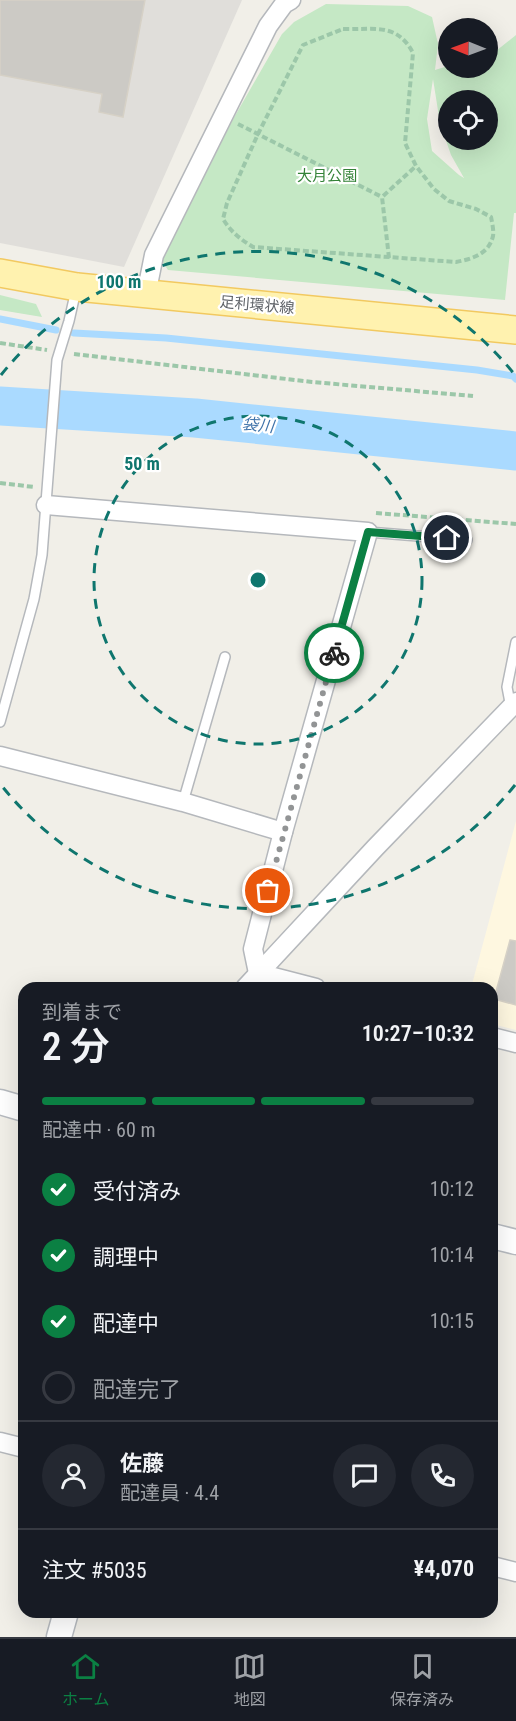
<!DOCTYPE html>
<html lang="ja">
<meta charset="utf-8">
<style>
:root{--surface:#171b24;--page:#242831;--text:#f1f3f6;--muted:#9ea1a6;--line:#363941;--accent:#0b8043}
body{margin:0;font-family:"Roboto Condensed","Noto Sans JP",sans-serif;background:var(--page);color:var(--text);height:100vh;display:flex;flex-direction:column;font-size:22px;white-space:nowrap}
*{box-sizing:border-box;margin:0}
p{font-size:20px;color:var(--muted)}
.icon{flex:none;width:33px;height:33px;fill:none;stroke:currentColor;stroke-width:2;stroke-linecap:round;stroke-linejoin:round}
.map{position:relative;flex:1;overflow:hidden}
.side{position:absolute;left:18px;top:982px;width:480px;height:636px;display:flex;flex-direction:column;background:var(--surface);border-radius:18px;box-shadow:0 6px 24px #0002}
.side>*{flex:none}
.needle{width:39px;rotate:271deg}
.controls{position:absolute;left:438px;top:18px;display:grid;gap:12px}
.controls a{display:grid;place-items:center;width:60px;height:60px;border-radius:50%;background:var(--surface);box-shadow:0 6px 24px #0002;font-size:30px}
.pin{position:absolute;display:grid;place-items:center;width:51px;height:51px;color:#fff;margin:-26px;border:3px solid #fff;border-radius:50%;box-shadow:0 2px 6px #0007}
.courier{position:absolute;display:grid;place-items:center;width:60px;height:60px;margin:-30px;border:4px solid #0b8043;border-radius:50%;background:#fff;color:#222;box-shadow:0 2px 8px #0007}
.head em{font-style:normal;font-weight:600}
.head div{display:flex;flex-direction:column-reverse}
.head{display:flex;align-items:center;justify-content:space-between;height:102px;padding:0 24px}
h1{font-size:39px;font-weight:600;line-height:45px}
.bar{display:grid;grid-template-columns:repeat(4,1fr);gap:9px 6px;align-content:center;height:72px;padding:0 24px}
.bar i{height:8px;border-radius:4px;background:var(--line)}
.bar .selected{background:var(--accent)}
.bar p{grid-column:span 4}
.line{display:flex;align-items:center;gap:15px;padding:0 24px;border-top:2px solid var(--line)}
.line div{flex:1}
.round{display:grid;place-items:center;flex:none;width:63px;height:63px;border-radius:32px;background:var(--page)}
ol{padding:0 24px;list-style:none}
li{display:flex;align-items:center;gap:18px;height:66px}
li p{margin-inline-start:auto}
li .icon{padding:6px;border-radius:50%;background:var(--accent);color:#fff;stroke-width:4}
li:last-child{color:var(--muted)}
li i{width:33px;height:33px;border:3px solid var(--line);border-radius:50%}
.tabs{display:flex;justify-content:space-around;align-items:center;height:84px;border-top:2px solid var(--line);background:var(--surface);font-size:16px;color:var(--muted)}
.tabs a{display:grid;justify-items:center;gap:3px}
.tabs .selected{color:var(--accent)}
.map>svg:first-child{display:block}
.commercial{fill:#fef7e0}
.industrial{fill:#e0deda}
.green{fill:#c5e8c5;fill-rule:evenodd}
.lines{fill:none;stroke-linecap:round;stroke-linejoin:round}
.stream{stroke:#aadaff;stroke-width:7}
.river{stroke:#aadaff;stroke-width:39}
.building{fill:#cccac5;stroke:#d6d1c6;stroke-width:1.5}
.lane-casing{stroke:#b5b8bc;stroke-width:12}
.street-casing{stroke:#b5b8bc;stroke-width:21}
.secondary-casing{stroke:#b6babf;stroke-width:27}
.primary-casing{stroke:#f2c960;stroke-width:30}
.path{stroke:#9cc7a9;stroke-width:4;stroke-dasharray:6 3;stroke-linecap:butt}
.lane{stroke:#fff;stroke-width:9}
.street{stroke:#fff;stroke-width:18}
.secondary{stroke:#fff;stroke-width:24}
.primary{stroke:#fff2af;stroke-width:27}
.done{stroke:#929495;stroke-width:6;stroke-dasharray:0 10.8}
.route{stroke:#0b8043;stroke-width:8}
.ring{fill:none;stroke:#0f766e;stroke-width:3;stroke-dasharray:10 8}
.labels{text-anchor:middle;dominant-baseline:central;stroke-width:4.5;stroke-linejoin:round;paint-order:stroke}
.park-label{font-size:15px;fill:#348238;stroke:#fff}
.street-label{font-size:15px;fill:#5f6368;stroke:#fff}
.water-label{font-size:16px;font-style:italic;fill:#4174aa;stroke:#fff}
.centre{fill:#0f766e;stroke:#fff;stroke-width:3}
.ring-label{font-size:18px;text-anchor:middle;font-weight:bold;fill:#0f766e;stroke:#fff;stroke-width:4.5;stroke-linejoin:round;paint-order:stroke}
</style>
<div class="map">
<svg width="516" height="1637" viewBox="0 0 516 1637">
<rect width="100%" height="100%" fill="#f1efe8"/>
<path class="commercial" d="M516 821V1030L492 1024V988H471Z"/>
<path class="industrial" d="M0 0H242L124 267 0 243Z"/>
<g class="green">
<path d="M326 4 408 6 432 17 438 44 435 70 448 66 488 68V54L496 51 516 35V213H514L505 300 168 270 162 261 232 121 282 34 294 22ZM433 79 440 123 451 155 464 178 459 175 432 151 427 119ZM448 100H488V140H448Z"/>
<path d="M0 295 36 304 42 317 0 310Z"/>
</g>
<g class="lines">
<g class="stream">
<path d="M0 319 56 330"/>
<path d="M74 333 166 338 477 370 513 376 516 379"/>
</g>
<path class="river" d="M0 406 195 418 516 451"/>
</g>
<g class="building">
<path d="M0 0H145L123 117 99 112 102 94 0 75Z"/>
<path d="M510 940 516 941V1005L494 999Z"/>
</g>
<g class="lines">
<defs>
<g id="lane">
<path d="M368 532 467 540"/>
<path d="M511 708 507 687 516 642"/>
<path d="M0 722 34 599 42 555 57 360 69 321 76 290"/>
<path d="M183 802 225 657"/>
</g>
<g id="street">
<path d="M146 295 154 255 268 26 284 4 291 0"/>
<path d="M46 505 368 532 283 832 253 949 258 973 316 988"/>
<path d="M0 756 183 802 283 832"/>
<path d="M245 988 375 848 516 702"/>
<path d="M492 1037 516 1043"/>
<path d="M0 1442 24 1448"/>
<path d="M492 1566 516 1572"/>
</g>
<g id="secondary">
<path d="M0 1102 24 1109"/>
<path d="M492 1236 516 1242"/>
<path d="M59 1637 66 1612"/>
</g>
<path id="primary" d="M0 273 77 287 516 330"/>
</defs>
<use href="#lane" class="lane-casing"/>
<use href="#street" class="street-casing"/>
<use href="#secondary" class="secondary-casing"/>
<use href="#primary" class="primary-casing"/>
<g class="path">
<path d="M343 29C373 30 397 22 413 53L405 143 416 166 434 189 449 201 476 209 491 217C492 222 494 231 493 236 489 254 472 259 456 262L253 247C240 239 231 232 223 219L227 203 258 134 303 45Z"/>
<path d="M238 124 382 197"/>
<path d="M389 258 382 197 416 166"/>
<path d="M0 343 47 350"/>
<path d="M74 354 312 382 473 396"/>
<path d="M0 483 34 487"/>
<path d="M376 513 516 524"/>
</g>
<use href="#lane" class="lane"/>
<use href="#street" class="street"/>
<use href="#secondary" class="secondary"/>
<use href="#primary" class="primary"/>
</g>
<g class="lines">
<path class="done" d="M268 891 334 653"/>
<path class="route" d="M334 653 368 532 447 538"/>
</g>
<g class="ring">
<circle cx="258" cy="580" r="164"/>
<path d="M515 785A329 329 0 0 1 1 785M1 375A329 329 0 0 1 515 375"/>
</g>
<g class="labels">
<g class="park-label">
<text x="327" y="176">大月公園</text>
</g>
<g class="street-label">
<text transform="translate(257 305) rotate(5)">足利環状線</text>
</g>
<g class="water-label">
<text transform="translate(258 425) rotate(6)">袋川</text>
</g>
</g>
<circle cx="258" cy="580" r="9" class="centre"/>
<g class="ring-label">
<text x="119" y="288">100 m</text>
<text x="142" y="470">50 m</text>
</g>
</svg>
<div class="controls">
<a><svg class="needle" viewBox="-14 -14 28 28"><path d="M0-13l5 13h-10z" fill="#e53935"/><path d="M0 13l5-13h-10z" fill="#9ea1a6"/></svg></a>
<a><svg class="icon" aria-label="locate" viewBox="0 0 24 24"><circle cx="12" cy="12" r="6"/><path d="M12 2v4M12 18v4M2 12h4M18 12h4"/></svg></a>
</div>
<div class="pin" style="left:268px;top:891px;background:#ea580c"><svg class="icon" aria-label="bag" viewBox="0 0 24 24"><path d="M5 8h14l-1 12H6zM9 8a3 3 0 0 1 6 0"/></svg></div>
<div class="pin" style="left:447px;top:538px;background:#1f2937"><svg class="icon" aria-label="home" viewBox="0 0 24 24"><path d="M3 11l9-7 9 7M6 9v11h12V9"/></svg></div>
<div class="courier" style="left:334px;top:653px"><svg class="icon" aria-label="bike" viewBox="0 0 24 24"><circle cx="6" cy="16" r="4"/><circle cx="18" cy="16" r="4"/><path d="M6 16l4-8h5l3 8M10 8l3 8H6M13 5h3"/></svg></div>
<section class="side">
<div class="head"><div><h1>2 分</h1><p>到着まで</p></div><em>10:27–10:32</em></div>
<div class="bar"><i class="selected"></i><i class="selected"></i><i class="selected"></i><i></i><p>配達中 · 60 m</p></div>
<ol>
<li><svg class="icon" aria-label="check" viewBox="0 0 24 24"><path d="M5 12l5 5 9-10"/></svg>受付済み<p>10:12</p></li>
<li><svg class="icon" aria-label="check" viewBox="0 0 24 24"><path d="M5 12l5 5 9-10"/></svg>調理中<p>10:14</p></li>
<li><svg class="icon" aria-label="check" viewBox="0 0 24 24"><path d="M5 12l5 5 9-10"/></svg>配達中<p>10:15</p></li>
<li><i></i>配達完了</li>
</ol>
<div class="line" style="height:108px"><a class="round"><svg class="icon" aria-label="person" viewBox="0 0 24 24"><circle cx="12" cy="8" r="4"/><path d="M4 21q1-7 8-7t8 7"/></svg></a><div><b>佐藤</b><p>配達員 · 4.4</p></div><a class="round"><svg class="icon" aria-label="chat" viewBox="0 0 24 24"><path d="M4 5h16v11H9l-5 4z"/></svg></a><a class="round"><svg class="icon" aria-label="phone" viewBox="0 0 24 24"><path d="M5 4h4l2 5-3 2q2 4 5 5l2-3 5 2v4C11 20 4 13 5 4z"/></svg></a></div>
<div class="line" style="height:78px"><div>注文 #5035</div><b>¥4,070</b></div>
</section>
</div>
<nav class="tabs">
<a class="selected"><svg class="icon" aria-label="home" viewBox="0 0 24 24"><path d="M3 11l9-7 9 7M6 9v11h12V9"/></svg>ホーム</a>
<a><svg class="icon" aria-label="map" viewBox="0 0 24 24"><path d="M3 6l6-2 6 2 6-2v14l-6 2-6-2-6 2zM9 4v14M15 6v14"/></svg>地図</a>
<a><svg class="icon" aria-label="saved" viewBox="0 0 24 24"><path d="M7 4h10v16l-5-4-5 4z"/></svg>保存済み</a>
</nav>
